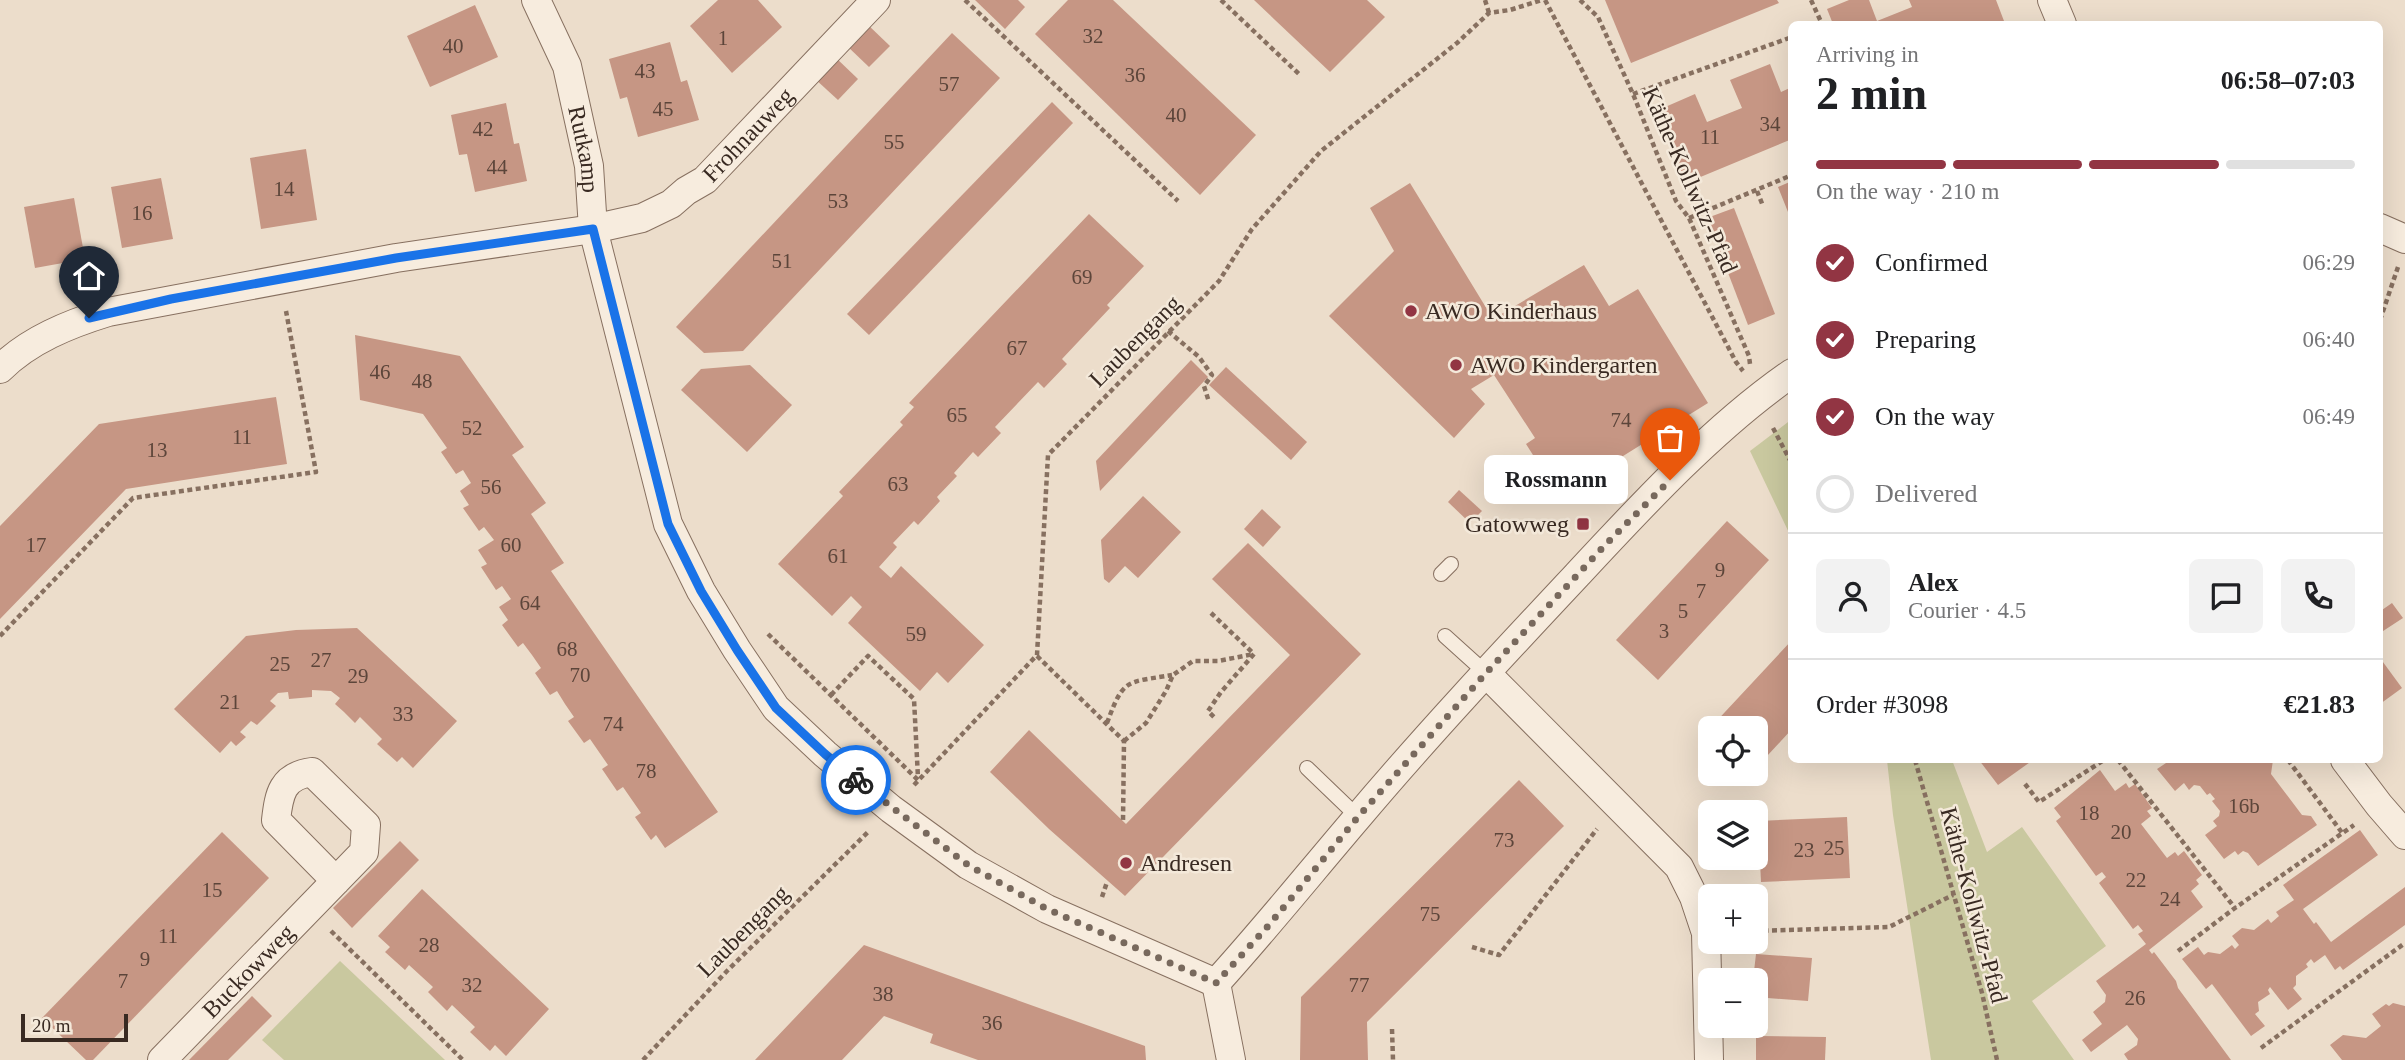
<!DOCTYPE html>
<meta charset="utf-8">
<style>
:root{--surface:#fff;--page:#f2f2f2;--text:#202124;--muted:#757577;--line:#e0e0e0;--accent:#923543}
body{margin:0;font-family:Georgia,serif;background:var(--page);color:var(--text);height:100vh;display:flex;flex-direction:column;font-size:26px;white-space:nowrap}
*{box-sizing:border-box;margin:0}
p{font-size:23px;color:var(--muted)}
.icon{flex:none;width:38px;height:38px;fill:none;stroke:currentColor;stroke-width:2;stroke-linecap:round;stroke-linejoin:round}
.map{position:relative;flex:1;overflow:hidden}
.panel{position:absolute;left:1788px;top:21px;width:595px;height:742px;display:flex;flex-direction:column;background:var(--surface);border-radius:10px;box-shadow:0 7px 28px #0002}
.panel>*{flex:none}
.fabs{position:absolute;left:1698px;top:716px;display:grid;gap:14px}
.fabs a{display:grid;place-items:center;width:70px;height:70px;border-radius:10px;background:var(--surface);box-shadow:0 7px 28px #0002;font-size:35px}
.scale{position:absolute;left:21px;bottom:18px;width:107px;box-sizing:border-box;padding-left:7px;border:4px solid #392a22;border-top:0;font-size:19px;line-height:24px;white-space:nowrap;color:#392a22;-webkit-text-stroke:5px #f4e9da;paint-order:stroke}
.pin{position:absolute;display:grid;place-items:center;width:60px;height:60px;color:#fff;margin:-72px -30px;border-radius:50% 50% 50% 0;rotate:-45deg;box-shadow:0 0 7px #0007}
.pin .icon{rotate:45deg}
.courier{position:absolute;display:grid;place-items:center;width:70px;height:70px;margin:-35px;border:5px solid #1a73e8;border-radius:50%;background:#fff;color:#222;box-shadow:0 2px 9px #0007}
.bubble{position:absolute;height:49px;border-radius:10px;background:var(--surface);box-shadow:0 7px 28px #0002;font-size:23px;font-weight:600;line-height:49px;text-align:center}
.head em{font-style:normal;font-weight:600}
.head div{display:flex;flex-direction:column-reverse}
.head{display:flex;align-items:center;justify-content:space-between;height:119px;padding:0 28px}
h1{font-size:46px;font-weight:600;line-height:52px}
.bar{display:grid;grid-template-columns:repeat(4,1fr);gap:10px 7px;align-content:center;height:84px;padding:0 28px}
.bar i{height:9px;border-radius:5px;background:var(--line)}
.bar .selected{background:var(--accent)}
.bar p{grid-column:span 4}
.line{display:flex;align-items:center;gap:18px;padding:0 28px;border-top:2px solid var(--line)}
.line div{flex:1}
.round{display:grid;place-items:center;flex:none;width:74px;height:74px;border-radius:10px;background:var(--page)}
ol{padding:0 28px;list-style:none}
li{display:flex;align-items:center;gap:21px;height:77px}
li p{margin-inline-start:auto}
li .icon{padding:7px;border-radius:50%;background:var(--accent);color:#fff;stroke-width:4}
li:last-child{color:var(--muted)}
li i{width:38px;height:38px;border:4px solid var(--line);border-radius:50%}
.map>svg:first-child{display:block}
.green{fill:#c9c89f}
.building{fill:#c69684}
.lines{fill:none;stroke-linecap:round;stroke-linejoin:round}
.service-casing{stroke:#877060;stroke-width:16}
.minor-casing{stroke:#877060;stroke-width:30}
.path{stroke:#877060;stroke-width:4.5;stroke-dasharray:5 3.5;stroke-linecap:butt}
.service{stroke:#f7ecde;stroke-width:14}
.minor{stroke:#f7ecde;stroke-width:28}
.done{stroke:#78695d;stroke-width:7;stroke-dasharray:0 12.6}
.route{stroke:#1a73e8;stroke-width:9}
.poi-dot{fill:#923543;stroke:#f4e9da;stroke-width:2.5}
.labels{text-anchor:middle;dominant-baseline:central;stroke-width:5;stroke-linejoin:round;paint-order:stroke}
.number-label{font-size:21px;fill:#5c453a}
.street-label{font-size:24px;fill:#392a22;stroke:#f4e9da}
.poi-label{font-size:24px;fill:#392a22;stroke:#f4e9da;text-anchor:start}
</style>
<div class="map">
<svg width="2405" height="1060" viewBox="0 0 2405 1060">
<rect width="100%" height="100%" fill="#ecddcb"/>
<g class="green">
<path d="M1792 419V539L1750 451Z"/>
<path d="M1887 760H1952L1987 852 2022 827 2106 946 2032 1001 2074 1060H1931L1893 815Z"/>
<path d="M340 961 445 1060H284L262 1040Z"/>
</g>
<g class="building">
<path d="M718 0H758L782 27 732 73 690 26Z"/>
<path d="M975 0H1018L1025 7 1005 29Z"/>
<path d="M1068 0H1113L1256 135 1200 195 1035 34Z"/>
<path d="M1254 0H1367L1385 17 1330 72Z"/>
<path d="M1605 0H1777L1779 3 1631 63Z"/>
<path d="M1849 0H1869L1877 21 1912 7 1909 0H1996L2004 21 1996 24H1833L1827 9Z"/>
<path d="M475 5 498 57 430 87 407 36Z"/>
<path d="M866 23 890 46 869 67 846 45Z"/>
<path d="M952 33 1000 78 743 351 704 353 676 327Z"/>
<path d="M670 42 681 82 687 80 699 120 638 137 627 97 620 99 609 59Z"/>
<path d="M834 56 858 79 838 100 814 78Z"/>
<path d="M1770 64 1781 92 1792 87V139L1686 183 1656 111 1695 94 1707 122 1742 108 1730 80Z"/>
<path d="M1052 102 1073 123 869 335 847 314Z"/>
<path d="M506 103 514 144 519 143 527 181 475 192 467 154 459 155 451 115Z"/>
<path d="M306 149 317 220 261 229 250 158Z"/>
<path d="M161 178 173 239 122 248 111 187Z"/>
<path d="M1792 181V222L1778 187Z"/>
<path d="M1410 183 1493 319 1584 265 1609 306 1638 289 1708 403 1559 496 1526 444 1535 438 1494 375 1471 389 1485 404 1454 438 1329 316 1394 251 1370 208Z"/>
<path d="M74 198 85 259 35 268 24 207Z"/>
<path d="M1734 208 1775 314 1748 325 1707 218Z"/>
<path d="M1089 214 1144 266 1107 305 1110 308 1062 359 1067 364 1044 388 1038 382 995 427 1001 433 978 457 973 452 954 473 957 476 937 497 940 501 918 525 914 521 893 543 897 547 879 567 891 578 901 566 984 645 948 683 937 672 920 691 848 623 862 607 851 596 832 616 778 564 843 496 839 492 903 425 900 422 914 407 909 403Z"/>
<path d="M355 335 460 356 524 447 512 455 546 503 531 514 564 563 551 571 718 812 665 848 656 835 651 840 635 817 641 813 623 787 617 791 602 769 608 765 590 739 584 743 568 721 574 717 565 704 557 691 550 695 535 673 541 668 532 655 523 643 518 647 502 625 508 620 499 607 511 599 502 586 496 590 481 567 487 564 478 550 494 540 484 527 479 531 463 508 469 505 460 491 471 483 463 470 456 474 441 452 447 448 423 414 360 400Z"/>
<path d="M1191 360 1208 377 1100 491 1096 461Z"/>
<path d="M750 365 792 405 747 452 681 390 701 369Z"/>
<path d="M1226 367 1307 442 1291 460 1209 385Z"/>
<path d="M276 397 287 464 126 489 0 619V526L99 424Z"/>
<path d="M1459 490 1482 511 1470 523 1448 502Z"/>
<path d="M1143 496 1181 532 1138 578 1125 566 1109 583 1104 579 1101 540Z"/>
<path d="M1262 509 1281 527 1263 547 1244 529Z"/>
<path d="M1727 521 1769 560 1658 680 1616 640Z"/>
<path d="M1248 543 1361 654 1125 896 1049 829 990 772 1029 730 1126 824 1290 655 1212 579Z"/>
<path d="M2392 603 2403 618 2380 633V608L2382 610Z"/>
<path d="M357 628 457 721 413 768 402 757 397 762 377 744 382 739 360 717 355 723 344 712 335 704 340 698 331 691 312 690V697L289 699 288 692 278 693 270 701 276 706 257 725 251 721 240 732 246 737 236 746 231 741 220 753 174 709 246 636 296 630Z"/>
<path d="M1792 640V729L1755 769V728L1711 727Z"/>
<path d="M2380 658 2402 688 2380 704Z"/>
<path d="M1979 760H2033L1998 785Z"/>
<path d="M2167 760H2273L2271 774 2302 815 2311 816 2317 825 2258 866 2248 853 2243 851 2238 855 2235 851 2224 859 2205 835 2217 826 2213 821 2219 816 2220 811 2212 801 2215 799 2210 793 2207 795 2200 786 2194 785 2189 790 2184 783 2175 791 2157 769 2169 761Z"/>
<path d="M2100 770 2115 791 2126 783 2129 788 2135 784 2152 808 2147 811 2151 816 2141 824 2167 858 2175 852 2178 856 2184 851 2202 875 2196 880 2199 884 2191 891 2203 907 2149 950 2152 954 2154 952 2176 981 2178 988 2231 1060H2128L2124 1054 2137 1045 2138 1039 2127 1025 2091 1052 2082 1040 2102 1024 2093 1012 2105 1002 2106 995 2096 981 2146 944 2138 934 2143 931 2138 925 2133 929 2099 883 2106 877 2102 872 2096 876 2056 821 2061 817 2054 808Z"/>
<path d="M1519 780 1564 826 1367 1022 1368 1060H1300L1301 997Z"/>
<path d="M1847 817 1850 878 1761 882 1758 821Z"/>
<path d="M2360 830 2378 855 2303 909 2314 924 2316 922 2331 942 2405 887V925L2343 970 2340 966 2335 970 2325 955 2314 963 2311 959 2306 964 2308 967 2296 976V985L2293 988 2302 999 2288 1010 2270 987 2268 990 2270 994 2258 1002 2259 1011 2255 1014 2265 1026 2251 1036 2212 984 2206 989 2182 959 2198 947 2204 955 2208 952 2220 954 2232 945 2235 949 2239 945 2232 936 2242 928 2254 930 2268 919 2271 923 2279 916 2276 912 2294 900 2283 885Z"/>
<path d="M222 832 269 878 93 1060H86L42 1018Z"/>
<path d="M400 841 419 860 352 928 333 908Z"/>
<path d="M422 889 549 1009 506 1056 495 1045 490 1051 470 1032 475 1027 452 1005 447 1011 428 992 433 987 409 965 405 970 385 952 390 947 378 936Z"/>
<path d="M864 945 1145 1046 1146 1060H978L930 1043 933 1034 884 1016 842 1060H755Z"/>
<path d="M1756 954 1812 958 1808 1001 1755 997V980H1753Z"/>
<path d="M252 996 272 1016 228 1060H189Z"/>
<path d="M2393 1003 2405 1006V1060H2342L2330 1045 2343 1035 2366 1038 2381 1026 2372 1014 2386 1004 2389 1006Z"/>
<path d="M1756 1036 1826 1037 1825 1060H1756Z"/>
</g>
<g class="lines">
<defs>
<g id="service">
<path d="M1441 574 1451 564"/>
<path d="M1445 636 1486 673"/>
<path d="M1307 768 1358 817"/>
</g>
<g id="minor">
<path id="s1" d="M536 0 567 66 589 166 593 229 668 524 701 591 737 650 776 708 825 754 891 809 968 865 1047 909 1216 983"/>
<path d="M2052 0 2062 24"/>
<path d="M2380 228 2405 239"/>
<path id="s2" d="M0 369C29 340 69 324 108 312L396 258 593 229 642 218 671 204 686 191 705 180 876 0"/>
<path d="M1486 673 1679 867 1694 897 1706 933 1709 1060"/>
<path d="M2345 760 2379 805 2405 835"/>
<path d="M1216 983C1265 929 1310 873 1357 818 1427 735 1502 655 1577 575 1641 506 1715 426 1792 373"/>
<path d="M1216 983 1231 1060"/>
<path id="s3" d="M162 1060 364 852 366 825 312 772C282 776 279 794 276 820L336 881"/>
</g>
</defs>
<use href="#service" class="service-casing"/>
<use href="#minor" class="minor-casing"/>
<g class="path">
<path d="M965 0 1178 201"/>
<path d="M1221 0 1300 75"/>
<path d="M1485 0 1489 13"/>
<path d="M1545 0 1736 362 1743 371"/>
<path d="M1580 0 1598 17 1633 94 1676 201 1689 218 1749 356 1750 364"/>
<path d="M1811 0 1822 24"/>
<path d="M1633 94 1792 37"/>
<path d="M1757 191 1763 206"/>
<path d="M1689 218 1792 175"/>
<path d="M2380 320 2398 267"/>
<path d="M1168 331 1199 357 1212 375 1204 386 1209 402"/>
<path d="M1773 428 1792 464"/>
<path d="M1211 613 1254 654 1221 692 1208 711 1215 718"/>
<path d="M768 634 918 780"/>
<path d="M0 636 133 498 316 472 286 311"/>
<path d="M1037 656 1124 741 1123 821"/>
<path d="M831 695 868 656 914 699 918 778"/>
<path d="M1107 723C1124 677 1126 683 1172 675"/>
<path d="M1124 741 1146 723 1166 691 1173 675 1193 661H1218L1254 654"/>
<path d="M1915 760 1982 993 1997 1060"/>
<path d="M2118 760 2235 908"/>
<path d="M2288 760 2343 834"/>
<path d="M2025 784 2039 802 2104 760"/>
<path d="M914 785 1037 655 1048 455 1219 281 1252 229 1321 151 1457 43 1489 13 1510 10 1542 0"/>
<path d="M1102 897 1107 882"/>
<path d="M331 931 463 1060"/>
<path d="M1755 931 1889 927 1953 895"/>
<path d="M1472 947 1499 955 1597 829"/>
<path d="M2178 951 2235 908 2354 825"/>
<path d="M1392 1029 1393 1060"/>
<path d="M2261 1048 2405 943"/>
<path d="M643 1060 727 971 868 832"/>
</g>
<use href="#service" class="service"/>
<use href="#minor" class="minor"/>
</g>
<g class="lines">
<path class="done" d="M856 780 968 865 1047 909 1216 983 1269 925 1358 817 1486 673 1606 544 1670 480"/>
<path class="route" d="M89 318 171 299 396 258 593 229 668 524 701 591 737 650 776 708 825 754 856 780"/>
</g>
<g class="poi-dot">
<circle cx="1411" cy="311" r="7"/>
<circle cx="1456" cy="365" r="7"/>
<rect x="1576" y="517" width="14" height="14" rx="3.5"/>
<circle cx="1126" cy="863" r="7"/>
</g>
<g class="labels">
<g class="number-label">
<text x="1093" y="36">32</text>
<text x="723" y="38">1</text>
<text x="453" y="46">40</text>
<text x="645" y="71">43</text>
<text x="1135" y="75">36</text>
<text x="949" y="84">57</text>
<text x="663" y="109">45</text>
<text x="1176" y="115">40</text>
<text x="1770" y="124">34</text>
<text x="483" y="129">42</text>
<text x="1710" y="137">11</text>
<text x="894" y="142">55</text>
<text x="497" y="167">44</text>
<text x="284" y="189">14</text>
<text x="838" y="201">53</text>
<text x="142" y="213">16</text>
<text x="782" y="261">51</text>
<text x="1082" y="277">69</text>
<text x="1017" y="348">67</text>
<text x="380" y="372">46</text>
<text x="422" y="381">48</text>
<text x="957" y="415">65</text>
<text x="1621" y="420">74</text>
<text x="472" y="428">52</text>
<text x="242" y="437">11</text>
<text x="157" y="450">13</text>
<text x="898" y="484">63</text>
<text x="491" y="487">56</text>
<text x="36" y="545">17</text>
<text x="511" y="545">60</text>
<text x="838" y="556">61</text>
<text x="1720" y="570">9</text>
<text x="1701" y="591">7</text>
<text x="530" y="603">64</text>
<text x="1683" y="611">5</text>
<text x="1664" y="631">3</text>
<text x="916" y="634">59</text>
<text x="567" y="649">68</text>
<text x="321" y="660">27</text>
<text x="280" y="664">25</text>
<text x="580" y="675">70</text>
<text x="358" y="676">29</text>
<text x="230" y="702">21</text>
<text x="403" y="714">33</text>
<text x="613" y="724">74</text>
<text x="646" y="771">78</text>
<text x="2244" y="806">16b</text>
<text x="2089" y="813">18</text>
<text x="2121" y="832">20</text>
<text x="1504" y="840">73</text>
<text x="1834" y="848">25</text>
<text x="1804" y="850">23</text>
<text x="2136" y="880">22</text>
<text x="212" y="890">15</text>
<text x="2170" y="899">24</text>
<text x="1430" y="914">75</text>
<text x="168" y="936">11</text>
<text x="429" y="945">28</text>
<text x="145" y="959">9</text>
<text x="123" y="981">7</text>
<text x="472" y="985">32</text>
<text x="1359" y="985">77</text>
<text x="883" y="994">38</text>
<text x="2135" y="998">26</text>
<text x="992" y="1023">36</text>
</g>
<g class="street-label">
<text stroke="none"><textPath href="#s2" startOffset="802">Frohnauweg</textPath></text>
<text stroke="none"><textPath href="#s1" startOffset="158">Rutkamp</textPath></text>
<text transform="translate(1690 180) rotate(66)">Käthe-Kollwitz-Pfad</text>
<text transform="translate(1135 341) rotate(-45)">Laubengang</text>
<text transform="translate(1974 905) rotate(75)">Käthe-Kollwitz-Pfad</text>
<text transform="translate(743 931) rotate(-45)">Laubengang</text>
<text stroke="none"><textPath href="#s3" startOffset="124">Buckowweg</textPath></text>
</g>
<g class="poi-label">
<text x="1425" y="311">AWO Kinderhaus</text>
<text x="1470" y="365">AWO Kindergarten</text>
<text x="1569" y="524" text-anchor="end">Gatowweg</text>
<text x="1140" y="863">Andresen</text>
</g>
</g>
</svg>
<div class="fabs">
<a><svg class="icon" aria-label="locate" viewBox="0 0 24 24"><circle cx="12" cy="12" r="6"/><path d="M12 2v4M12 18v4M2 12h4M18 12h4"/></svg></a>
<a><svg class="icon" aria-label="layers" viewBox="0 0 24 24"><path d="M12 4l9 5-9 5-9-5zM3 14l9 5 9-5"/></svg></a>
<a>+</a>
<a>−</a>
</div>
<div class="scale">20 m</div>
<div class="pin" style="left:1670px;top:480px;background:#ea580c"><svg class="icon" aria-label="bag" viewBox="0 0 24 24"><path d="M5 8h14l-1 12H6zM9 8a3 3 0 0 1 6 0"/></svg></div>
<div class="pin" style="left:89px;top:318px;background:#1f2937"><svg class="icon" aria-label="home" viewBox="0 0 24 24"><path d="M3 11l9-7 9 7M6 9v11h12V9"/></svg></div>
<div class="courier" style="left:856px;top:780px"><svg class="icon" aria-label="bike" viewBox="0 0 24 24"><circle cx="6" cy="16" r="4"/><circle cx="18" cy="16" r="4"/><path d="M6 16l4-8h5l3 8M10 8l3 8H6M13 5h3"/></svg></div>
<div class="bubble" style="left:1484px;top:455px;width:144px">Rossmann</div>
<section class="panel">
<div class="head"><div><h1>2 min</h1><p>Arriving in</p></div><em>06:58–07:03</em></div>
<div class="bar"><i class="selected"></i><i class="selected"></i><i class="selected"></i><i></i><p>On the way · 210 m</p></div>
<ol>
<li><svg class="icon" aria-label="check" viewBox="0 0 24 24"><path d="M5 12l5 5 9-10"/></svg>Confirmed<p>06:29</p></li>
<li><svg class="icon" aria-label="check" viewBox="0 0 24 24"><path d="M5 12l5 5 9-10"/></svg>Preparing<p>06:40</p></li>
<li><svg class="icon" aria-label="check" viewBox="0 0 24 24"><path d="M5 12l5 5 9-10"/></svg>On the way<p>06:49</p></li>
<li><i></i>Delivered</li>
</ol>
<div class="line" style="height:126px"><a class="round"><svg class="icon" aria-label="person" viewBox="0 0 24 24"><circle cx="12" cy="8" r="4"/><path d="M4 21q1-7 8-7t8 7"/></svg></a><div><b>Alex</b><p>Courier · 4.5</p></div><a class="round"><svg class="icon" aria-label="chat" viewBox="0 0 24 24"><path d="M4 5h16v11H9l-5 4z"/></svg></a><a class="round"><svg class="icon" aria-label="phone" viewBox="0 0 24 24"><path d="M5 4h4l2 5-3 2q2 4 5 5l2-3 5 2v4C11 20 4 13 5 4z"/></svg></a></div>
<div class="line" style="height:91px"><div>Order #3098</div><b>€21.83</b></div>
</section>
</div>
